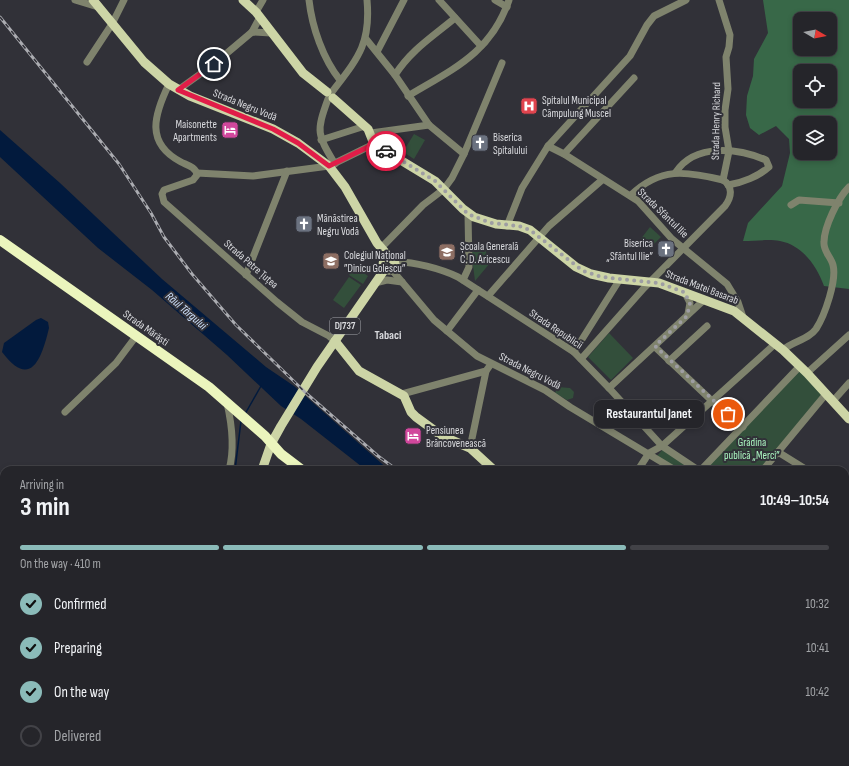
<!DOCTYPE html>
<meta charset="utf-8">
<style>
:root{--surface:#25252a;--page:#313136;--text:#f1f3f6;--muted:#a3a5a8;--line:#424247;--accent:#8bbbb9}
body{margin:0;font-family:"Sofia Sans Condensed",sans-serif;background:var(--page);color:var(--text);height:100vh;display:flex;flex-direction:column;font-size:15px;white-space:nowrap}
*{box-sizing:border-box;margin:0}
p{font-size:13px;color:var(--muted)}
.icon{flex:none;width:22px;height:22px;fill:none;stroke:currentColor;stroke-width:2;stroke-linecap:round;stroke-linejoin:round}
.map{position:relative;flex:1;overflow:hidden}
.drawer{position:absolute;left:0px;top:466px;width:849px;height:300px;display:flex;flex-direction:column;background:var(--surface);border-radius:12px 12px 0 0;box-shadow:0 2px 6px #0003,0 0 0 1px var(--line)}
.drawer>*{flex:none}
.needle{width:26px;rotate:100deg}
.controls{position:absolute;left:793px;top:12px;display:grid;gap:8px}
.controls a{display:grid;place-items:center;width:44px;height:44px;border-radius:8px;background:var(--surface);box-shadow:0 2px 6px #0003,0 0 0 1px var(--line);font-size:20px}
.pin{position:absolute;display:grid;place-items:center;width:34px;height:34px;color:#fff;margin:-17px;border:2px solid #fff;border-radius:50%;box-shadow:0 1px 4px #0007}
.courier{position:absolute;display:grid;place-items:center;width:40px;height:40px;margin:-20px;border:3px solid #e11d48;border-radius:50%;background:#fff;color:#222;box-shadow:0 1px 5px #0007}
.bubble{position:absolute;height:28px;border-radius:8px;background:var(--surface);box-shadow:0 2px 6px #0003,0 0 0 1px var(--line);font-size:13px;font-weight:700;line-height:28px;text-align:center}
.headline em{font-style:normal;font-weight:700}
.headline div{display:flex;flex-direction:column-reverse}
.headline{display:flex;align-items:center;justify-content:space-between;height:68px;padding:0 20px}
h1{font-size:26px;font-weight:700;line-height:30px}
.bar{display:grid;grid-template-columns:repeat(4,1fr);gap:6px 4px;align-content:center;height:48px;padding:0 20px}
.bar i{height:5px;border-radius:3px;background:var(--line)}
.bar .current{background:var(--accent)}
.bar p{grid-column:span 4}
ol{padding:0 20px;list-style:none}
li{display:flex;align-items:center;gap:12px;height:44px}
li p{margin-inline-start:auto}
li .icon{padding:4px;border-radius:50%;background:var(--accent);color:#111;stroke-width:4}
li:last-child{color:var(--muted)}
li i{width:22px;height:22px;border:2px solid var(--line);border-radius:50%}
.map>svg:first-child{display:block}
.green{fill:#334f3b}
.forest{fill:#386848;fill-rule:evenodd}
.water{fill:#021a3d}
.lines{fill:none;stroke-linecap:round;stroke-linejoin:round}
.stream{stroke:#021a3d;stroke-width:1.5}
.minor{stroke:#7f836d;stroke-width:7}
.major{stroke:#cdd5a6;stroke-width:9}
.highway{stroke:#ebf5bd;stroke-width:10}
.rail-casing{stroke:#abacb1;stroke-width:3}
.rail{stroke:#313138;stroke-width:1.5;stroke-dasharray:4.5;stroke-linecap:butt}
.done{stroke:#9e9ea3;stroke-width:4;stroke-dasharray:0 7.2}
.route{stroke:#e11d48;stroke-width:5}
.labels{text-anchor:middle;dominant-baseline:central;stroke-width:4;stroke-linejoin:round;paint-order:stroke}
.shield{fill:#313138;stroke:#a6a7ac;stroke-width:1}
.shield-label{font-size:10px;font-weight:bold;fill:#d8d9dd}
.poi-label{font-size:11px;fill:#d8d9dd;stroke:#313138;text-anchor:start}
.street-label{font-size:11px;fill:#d8d9dd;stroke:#313138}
.park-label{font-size:11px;fill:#aaf5c0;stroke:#313138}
.water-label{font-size:12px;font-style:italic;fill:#d0e3fd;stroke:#313138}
.neighbourhood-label{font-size:12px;font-weight:bold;fill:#d8d9dd;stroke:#313138}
</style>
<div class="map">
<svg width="849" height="766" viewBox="0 0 849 766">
<rect width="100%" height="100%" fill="#313138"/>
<g class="green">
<path d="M414 134 425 140 414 159 403 152Z"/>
<path d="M650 227 661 237 650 248 640 240Z"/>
<path d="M484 245 486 246 485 249 490 263 475 281 471 250Z"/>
<path d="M355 267 368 276 363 284 349 275Z"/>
<path d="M349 277 361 285 344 308 333 300Z"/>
<path d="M609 333 633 358 611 380 588 357Z"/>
<path d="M800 368 824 395 760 470H704Z"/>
<path d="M558 387 570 388 574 392 573 398 567 400 555 393Z"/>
<path d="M664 448 696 470H676L656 457Z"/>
<path d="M178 762H232L237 766H172Z"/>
</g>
<path class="forest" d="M763 0H849V289L824 286C817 266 802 245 780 241 769 239 755 241 743 241L748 223 782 186 790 153 789 139 776 126 759 135 750 128 746 115 747 96 753 76 754 59 768 33ZM800 19H830V49H800ZM800 71H830V101H800ZM800 123H830V153H800Z"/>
<g class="water">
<path d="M0 130 60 183 162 279 266 367 294 386 389 470H366L301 419 281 406 227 355 152 290 98 248 0 157Z"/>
<path d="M41 318 48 322 49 328C42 357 31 391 2 352L4 343 36 320Z"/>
</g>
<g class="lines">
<g class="stream">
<path d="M245 414 261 386"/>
<path d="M235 470 241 421"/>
<path d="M81 766 82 762"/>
</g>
<g class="minor">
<path d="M75 0 98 7"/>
<path d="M309 0C312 27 323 59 340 80"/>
<path d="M439 0 481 46"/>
<path d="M495 0 507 7"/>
<path d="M719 0 730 35 729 47 726 57 728 89 725 110V127L729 151 723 180"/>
<path d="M256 12 263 0"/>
<path d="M252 32 260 17"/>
<path d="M366 39 395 75 429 125 464 154"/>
<path d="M377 52 404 0"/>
<path d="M87 62 112 24 124 0"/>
<path d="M395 75C411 50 432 37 455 18"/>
<path d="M169 84C154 115 145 143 181 162 187 165 196 167 197 175L193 180 164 190 162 194 164 202 277 302 302 322 329 336 335 341"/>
<path d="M178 90 214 64 252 32 271 33"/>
<path d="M332 92C358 58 371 44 367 0"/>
<path d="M408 96C453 69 491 53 509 0"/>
<path d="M328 99C316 132 317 134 335 164"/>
<path d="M371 133 429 125"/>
<path d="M321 140 365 126"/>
<path d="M548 146 564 154 638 201 672 239 727 284 738 302 743 317"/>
<path d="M564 154 634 78"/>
<path d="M676 172C695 143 738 148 766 160L769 167C759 176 742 183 728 185"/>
<path d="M197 173 253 176 329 166 374 144"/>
<path d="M791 205 799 200 839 203"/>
<path d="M507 226 522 188 548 146 630 56 647 25 654 16 686 0"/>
<path d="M382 247 423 205 444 189 452 178 464 154 502 63"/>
<path d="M395 262C412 261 442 269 458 277L574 352 609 388 662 446 698 470"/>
<path d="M392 270 434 320 477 356 545 390 570 407 675 470"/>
<path d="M246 275 287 171"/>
<path d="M463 280 469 267 468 214"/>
<path d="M375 283 387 280 402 282"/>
<path d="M685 293 690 303 688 314"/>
<path d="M488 296 549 226 602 180"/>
<path d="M447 331 478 290"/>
<path d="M655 347 711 400 743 427"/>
<path d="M783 350C793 341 808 340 816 329 825 315 837 280 833 265 831 257 823 251 824 242 824 227 838 198 849 187"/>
<path d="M574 352 620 279"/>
<path d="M581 359 644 288 725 206C732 197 733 186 723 180 686 171 660 167 631 195"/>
<path d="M669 361 707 326"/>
<path d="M807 373 849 335"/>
<path d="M609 388 704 300"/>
<path d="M402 394 486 371 491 364"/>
<path d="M833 401 849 383"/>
<path d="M227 403C232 425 235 448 229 470"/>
<path d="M65 412 116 363 137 335"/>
<path d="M470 448 486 371"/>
<path d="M778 452 807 470"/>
<path d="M638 470 649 453 662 446 775 344"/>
<path d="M701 470 800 366"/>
<path d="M763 470 826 394"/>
<path d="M845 494 849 497"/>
<path d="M845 565 849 568"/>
<path d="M845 578 849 581"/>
<path d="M845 599 849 593"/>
<path d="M845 723 849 726"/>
<path d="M132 762 133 766"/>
<path d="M193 762 201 766"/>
<path d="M582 762 590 766"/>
<path d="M85 766 87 762"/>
<path d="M166 766 173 762"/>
<path d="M468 766 470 762"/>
<path d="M574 766 576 762"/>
<path d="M655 766 657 762"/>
</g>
<g class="major">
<path d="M93 0 144 62 169 84 190 96 273 129 298 143 329 166 345 187 377 243 390 258"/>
<path d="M243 0 256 12 303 73 327 92"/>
<path d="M333 98 368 129 374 144 435 181 463 209 474 217 496 224 519 226 530 230 576 267 591 274 609 278 659 283 734 311 783 350 807 373 849 419"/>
<circle cx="389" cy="264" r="6"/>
<path d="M335 341 359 371 404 396 411 412 416 417 442 436 470 448 494 470"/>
<path d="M262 470 271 444 281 426 317 367 385 269"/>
<path d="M0 693H4"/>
<path d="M845 693 849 696"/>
</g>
<g class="highway">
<path d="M0 240 209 387 265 436 281 454 302 470"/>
<path d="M752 762 759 766"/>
</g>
<defs>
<g id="rail">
<path d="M0 17 119 164 151 213 164 237 192 274 236 325 307 394 378 456 397 470"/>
<path d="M845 758 849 762"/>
</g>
</defs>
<use href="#rail" class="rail-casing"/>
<use href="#rail" class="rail"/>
</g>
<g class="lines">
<path class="done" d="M386 151 435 181 468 214 491 223 519 226 530 230 583 271 602 277 659 283 684 292 690 303 687 316 655 346 728 414"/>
<path class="route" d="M214 64 178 90 273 129 298 143 329 166 374 144 386 151"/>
</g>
<defs>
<symbol id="hospital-square" viewBox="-11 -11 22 22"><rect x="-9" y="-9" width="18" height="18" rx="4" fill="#e0444e" stroke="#313138"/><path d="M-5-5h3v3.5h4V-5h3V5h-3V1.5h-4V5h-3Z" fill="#fff"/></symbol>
<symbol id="hotel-square" viewBox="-11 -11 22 22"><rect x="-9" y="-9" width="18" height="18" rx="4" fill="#d1479c" stroke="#313138"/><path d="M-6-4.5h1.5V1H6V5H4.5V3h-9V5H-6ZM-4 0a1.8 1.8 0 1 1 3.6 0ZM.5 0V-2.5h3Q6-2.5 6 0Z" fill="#fff"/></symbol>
<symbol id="church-square" viewBox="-11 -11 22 22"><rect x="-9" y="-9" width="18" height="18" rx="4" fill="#6b7280" stroke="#313138"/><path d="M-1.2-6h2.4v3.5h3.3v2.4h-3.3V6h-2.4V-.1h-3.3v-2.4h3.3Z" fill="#fff"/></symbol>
<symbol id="school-square" viewBox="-11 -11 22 22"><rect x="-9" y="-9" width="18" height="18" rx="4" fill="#8d6e63" stroke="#313138"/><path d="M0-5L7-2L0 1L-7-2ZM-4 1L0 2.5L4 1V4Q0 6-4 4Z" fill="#fff"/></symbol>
</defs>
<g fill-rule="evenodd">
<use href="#hospital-square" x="519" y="96" width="20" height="20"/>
<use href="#hotel-square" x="220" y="120" width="20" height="20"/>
<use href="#church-square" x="470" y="133" width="20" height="20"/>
<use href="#church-square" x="294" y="214" width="20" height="20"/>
<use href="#church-square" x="656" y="239" width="20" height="20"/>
<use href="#school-square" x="437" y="242" width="20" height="20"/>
<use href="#school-square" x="321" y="251" width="20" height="20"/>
<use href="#hotel-square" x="403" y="426" width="20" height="20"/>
</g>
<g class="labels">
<rect class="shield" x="330" y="318" width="30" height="16" rx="3"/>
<g class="shield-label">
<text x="345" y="326">DJ737</text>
</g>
<g class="poi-label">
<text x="542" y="100">Spitalul Municipal<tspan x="542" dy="13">Câmpulung Muscel</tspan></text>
<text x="217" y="124" text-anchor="end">Maisonette<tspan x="217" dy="13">Apartments</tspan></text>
<text x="493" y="137">Biserica<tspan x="493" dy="13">Spitalului</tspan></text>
<text x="317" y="218">Mănăstirea<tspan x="317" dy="13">Negru Vodă</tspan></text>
<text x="653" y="243" text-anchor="end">Biserica<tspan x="653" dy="13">„Sfântul Ilie”</tspan></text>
<text x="460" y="246">Școala Generală<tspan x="460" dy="13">C. D. Aricescu</tspan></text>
<text x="344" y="255">Colegiul Național<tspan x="344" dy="13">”Dinicu Golescu”</tspan></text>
<text x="426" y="430">Pensiunea<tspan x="426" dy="13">Brâncovenească</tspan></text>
</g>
<g class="street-label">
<text transform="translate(245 105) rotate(22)">Strada Negru Vodă</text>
<text transform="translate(716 121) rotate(-89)">Strada Henry Richard</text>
<text transform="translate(663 213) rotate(44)">Strada Sfântul Ilie</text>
<text transform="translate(251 264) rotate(41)">Strada Petre Țuțea</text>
<text transform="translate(702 287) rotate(21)">Strada Matei Basarab</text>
<text transform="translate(146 328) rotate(35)">Strada Mărăști</text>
<text transform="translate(556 329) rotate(34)">Strada Republicii</text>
<text transform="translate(530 371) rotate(27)">Strada Negru Vodă</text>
</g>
<g class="park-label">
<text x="752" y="442">Grădina<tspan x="752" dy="13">publică „Merci”</tspan></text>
</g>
<g class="water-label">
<text transform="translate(186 311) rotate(41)">Râul Târgului</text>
</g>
<g class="neighbourhood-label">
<text x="388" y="335">Tabaci</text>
</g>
</g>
</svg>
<div class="controls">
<a><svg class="needle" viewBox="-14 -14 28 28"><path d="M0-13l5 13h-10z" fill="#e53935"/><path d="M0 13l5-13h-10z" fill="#a3a5a8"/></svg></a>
<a><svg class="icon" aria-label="locate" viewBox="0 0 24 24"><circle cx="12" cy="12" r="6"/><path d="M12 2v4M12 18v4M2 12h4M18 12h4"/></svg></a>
<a><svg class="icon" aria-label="layers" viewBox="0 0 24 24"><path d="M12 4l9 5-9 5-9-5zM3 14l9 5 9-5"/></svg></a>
</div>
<div class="pin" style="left:728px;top:414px;background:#ea580c"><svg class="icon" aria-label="bag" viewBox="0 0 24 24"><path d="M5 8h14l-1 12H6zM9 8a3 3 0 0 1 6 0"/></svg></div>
<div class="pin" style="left:214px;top:64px;background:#1f2937"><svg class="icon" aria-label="home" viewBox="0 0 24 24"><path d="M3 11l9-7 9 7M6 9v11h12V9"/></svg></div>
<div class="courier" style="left:386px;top:151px"><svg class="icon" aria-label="car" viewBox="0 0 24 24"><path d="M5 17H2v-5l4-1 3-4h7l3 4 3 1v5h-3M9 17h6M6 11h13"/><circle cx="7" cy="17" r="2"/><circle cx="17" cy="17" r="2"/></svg></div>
<div class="bubble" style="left:594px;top:400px;width:110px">Restaurantul Janet</div>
<section class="drawer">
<div class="headline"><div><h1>3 min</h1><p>Arriving in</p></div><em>10:49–10:54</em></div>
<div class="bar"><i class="current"></i><i class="current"></i><i class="current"></i><i></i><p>On the way · 410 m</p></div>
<ol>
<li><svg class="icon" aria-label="check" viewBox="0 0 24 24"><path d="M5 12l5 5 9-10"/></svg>Confirmed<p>10:32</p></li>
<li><svg class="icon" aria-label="check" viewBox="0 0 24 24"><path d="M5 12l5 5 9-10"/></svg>Preparing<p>10:41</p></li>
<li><svg class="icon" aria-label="check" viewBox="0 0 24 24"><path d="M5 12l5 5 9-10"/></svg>On the way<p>10:42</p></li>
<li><i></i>Delivered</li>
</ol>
</section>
</div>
